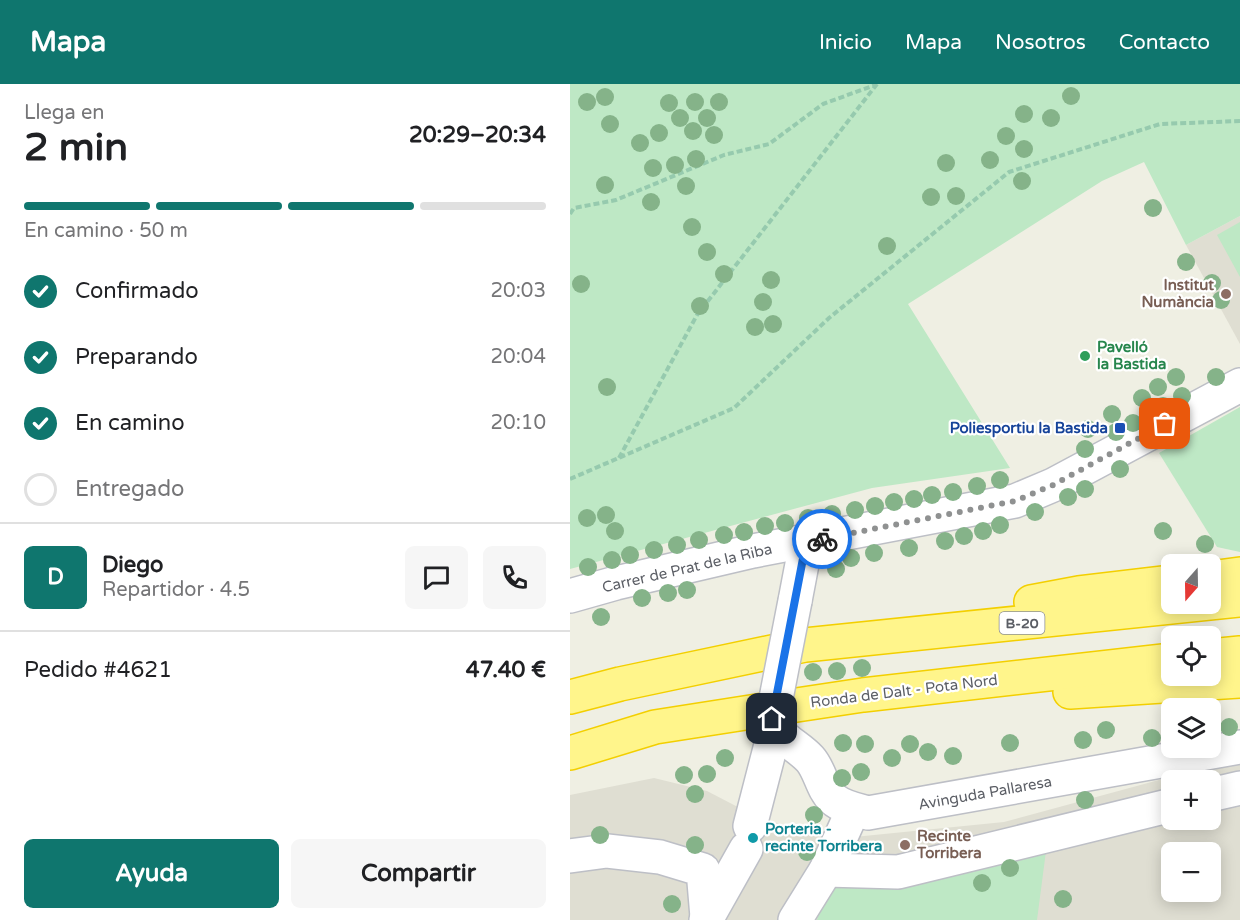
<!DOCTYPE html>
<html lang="es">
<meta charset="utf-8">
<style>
:root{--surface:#fff;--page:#f6f6f6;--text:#202124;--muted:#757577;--line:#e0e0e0;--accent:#0f766e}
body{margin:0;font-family:"Varela Round",sans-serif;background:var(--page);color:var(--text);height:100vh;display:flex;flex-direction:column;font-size:22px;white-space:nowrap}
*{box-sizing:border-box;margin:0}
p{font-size:20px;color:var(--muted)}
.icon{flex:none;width:33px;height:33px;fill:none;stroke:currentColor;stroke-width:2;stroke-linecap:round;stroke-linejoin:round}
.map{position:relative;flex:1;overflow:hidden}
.details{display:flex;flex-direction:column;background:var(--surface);width:570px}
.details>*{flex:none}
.needle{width:39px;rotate:200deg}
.buttons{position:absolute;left:591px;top:470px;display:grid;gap:12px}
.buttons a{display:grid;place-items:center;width:60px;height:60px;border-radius:9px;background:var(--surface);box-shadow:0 3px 15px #0003;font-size:30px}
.pin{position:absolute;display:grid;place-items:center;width:51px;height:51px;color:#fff;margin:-26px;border-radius:12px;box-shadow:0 3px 9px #0006}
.courier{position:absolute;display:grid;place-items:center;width:60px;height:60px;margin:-30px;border:4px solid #1a73e8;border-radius:50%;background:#fff;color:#222;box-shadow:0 2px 8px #0007}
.headline em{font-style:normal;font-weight:700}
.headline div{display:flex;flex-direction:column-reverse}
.headline{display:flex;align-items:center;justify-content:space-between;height:102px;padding:0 24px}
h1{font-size:39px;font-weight:700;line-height:45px}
.bar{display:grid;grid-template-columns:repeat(4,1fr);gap:9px 6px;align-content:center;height:72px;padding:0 24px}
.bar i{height:8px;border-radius:4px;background:var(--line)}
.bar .selected{background:var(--accent)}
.bar p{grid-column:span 4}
.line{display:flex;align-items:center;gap:15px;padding:0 24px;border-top:2px solid var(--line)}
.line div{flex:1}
.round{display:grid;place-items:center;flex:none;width:63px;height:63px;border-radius:9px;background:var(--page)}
ol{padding:0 24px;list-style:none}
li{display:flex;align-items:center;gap:18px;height:66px}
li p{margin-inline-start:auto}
li .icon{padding:6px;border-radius:50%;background:var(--accent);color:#fff;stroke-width:4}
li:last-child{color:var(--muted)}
li i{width:33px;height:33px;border:3px solid var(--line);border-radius:50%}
.button{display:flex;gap:12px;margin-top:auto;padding:12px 24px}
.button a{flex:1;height:69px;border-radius:9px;background:var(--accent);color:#fff;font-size:24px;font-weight:700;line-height:69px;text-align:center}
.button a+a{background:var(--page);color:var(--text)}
header{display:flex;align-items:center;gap:36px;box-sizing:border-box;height:84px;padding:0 30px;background:var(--accent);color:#fff}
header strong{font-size:28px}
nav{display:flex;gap:33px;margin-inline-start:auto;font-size:21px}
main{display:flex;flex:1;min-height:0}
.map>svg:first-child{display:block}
.education{fill:#dfded2;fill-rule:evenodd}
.green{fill:#bee8c5}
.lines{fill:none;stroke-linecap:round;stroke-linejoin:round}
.minor-casing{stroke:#bdbfc6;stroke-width:36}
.highway-casing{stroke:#f3cf00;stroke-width:36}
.path{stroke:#96caae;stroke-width:4;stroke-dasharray:6 3;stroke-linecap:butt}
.minor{stroke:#fff;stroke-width:33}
.highway{stroke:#fff58b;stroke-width:33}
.minor-bridge-casing{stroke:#bdbfc6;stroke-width:36;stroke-linecap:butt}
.minor-bridge{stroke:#fff;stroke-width:33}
.tree{fill:#85b389}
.done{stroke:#8f9191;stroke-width:6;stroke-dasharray:0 10.8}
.route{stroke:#1a73e8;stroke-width:8}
.education-dot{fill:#8d6e63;stroke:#fff;stroke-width:2}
.leisure-dot{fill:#2e9e5b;stroke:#fff;stroke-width:2}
.transit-dot{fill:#1a4fb4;stroke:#fff;stroke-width:2}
.culture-dot{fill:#0f9aa8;stroke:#fff;stroke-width:2}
.labels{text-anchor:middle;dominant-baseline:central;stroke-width:4.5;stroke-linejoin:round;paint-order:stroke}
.shield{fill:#fff;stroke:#8c8e93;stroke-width:1.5}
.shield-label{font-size:14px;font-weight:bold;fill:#5b5e65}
.education-label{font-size:15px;font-weight:bold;fill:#785e54;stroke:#fff;text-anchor:end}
.leisure-label{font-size:15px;font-weight:bold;fill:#27864d;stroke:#fff;text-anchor:start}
.transit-label{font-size:15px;font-weight:bold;fill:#164399;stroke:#fff;text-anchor:end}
.street-label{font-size:15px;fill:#5b5e65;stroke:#fff}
.culture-label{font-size:15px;font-weight:bold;fill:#0d838f;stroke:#fff;text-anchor:start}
</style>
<header>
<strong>Mapa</strong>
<nav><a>Inicio</a><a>Mapa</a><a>Nosotros</a><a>Contacto</a></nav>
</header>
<main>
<section class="details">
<div class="headline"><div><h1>2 min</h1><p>Llega en</p></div><em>20:29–20:34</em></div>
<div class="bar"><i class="selected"></i><i class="selected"></i><i class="selected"></i><i></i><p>En camino · 50 m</p></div>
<ol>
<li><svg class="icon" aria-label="check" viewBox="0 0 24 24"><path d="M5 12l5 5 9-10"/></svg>Confirmado<p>20:03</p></li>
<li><svg class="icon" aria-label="check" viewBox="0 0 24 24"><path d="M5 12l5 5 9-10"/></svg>Preparando<p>20:04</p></li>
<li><svg class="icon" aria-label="check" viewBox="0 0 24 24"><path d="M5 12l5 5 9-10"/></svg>En camino<p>20:10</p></li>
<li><i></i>Entregado</li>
</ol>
<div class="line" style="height:108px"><b class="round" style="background:var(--accent);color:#fff">D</b><div><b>Diego</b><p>Repartidor · 4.5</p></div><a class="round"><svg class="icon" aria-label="chat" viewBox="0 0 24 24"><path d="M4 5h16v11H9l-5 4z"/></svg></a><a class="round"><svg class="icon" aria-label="phone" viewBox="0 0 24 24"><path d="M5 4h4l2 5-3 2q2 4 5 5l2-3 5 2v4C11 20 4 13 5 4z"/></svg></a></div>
<div class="line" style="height:78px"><div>Pedido #4621</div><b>47.40 €</b></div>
<div class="button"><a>Ayuda</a><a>Compartir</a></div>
</section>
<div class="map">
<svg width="670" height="836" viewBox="0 0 670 836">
<rect width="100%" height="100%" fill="#efefe3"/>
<g class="education">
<path d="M670 132V260L616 161Z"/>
<path d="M670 674V836H0V711L84 694 137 707 189 734 264 755 434 738ZM602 696H640V735H602ZM602 768H640V807H602Z"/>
</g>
<g class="green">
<path d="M0 0H670V132L616 161 574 78 532 97 338 220 440 384 302 404 0 485Z"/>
<path d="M670 138V193L647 151Z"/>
<path d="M670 323V468L647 463 589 369Z"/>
<path d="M476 767 467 836H247L257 802Z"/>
</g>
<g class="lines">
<defs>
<g id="minor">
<path d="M0 512 46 499 183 467 445 417 483 401 670 301"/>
<path d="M225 517 236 459"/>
<path d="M202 635C209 656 226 660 240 675 250 686 252 705 263 715 272 723 287 726 298 729L670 663"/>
<path d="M640 711 670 704"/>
<path d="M180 742 205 645"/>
<path d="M0 772 37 767 90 773 133 786 137 833"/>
<path d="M256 786 328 788 602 721"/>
<path d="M136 836 176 765"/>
<path d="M225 836 256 786 283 726"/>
</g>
<g id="highway">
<path d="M640 494 670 490"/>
<path d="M461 518 509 509 602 498"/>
<path d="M640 572 670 569"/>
<path d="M500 608 670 597"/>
<path d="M0 613 50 600 235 561 670 516"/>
<path d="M0 669 85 643 220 622 293 611 602 576"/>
</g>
</defs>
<use href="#minor" class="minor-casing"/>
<use href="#highway" class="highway-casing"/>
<g class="path">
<path d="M0 130 4 124 46 116 154 71 199 60 253 20 305 1"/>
<path d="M49 374 127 231 307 0"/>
<path d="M0 395 164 324 259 234 439 88 590 40 670 37"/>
</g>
<use href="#minor" class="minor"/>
<use href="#highway" class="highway"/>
<defs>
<path id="minor-bridge" d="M202 635 225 517"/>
</defs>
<use href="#minor-bridge" class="minor-bridge-casing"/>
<use href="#minor-bridge" class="minor-bridge"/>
</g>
<g class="tree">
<circle cx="501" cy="12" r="9"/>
<circle cx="35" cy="13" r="9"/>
<circle cx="17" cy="18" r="9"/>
<circle cx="125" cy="18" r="9"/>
<circle cx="149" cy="18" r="9"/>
<circle cx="99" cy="19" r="9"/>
<circle cx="454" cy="30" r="9"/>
<circle cx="110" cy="34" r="9"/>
<circle cx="137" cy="34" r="9"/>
<circle cx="481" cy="34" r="9"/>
<circle cx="40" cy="40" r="9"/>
<circle cx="123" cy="47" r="9"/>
<circle cx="89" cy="49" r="9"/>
<circle cx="144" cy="51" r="9"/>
<circle cx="436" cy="52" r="9"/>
<circle cx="70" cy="59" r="9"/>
<circle cx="454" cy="65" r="9"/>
<circle cx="126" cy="75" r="9"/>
<circle cx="420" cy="76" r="9"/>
<circle cx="376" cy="79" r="9"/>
<circle cx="105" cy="81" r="9"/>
<circle cx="83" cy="84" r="9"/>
<circle cx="452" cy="97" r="9"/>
<circle cx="35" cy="101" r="9"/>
<circle cx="116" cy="102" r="9"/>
<circle cx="386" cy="112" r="9"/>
<circle cx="361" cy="113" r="9"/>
<circle cx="81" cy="118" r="9"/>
<circle cx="583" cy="124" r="9"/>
<circle cx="122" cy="143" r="9"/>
<circle cx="317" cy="162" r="9"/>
<circle cx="137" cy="168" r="9"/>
<circle cx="616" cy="178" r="9"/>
<circle cx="154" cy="190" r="9"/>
<circle cx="201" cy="196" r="9"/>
<circle cx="642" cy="199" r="9"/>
<circle cx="11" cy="200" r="9"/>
<circle cx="651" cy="216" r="9"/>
<circle cx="193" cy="218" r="9"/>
<circle cx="130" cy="222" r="9"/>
<circle cx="203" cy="240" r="9"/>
<circle cx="185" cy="243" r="9"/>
<circle cx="606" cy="293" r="9"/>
<circle cx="646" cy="293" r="9"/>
<circle cx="37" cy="303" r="9"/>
<circle cx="588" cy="303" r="9"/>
<circle cx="612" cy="312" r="9"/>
<circle cx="572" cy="314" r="9"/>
<circle cx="593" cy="322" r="9"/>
<circle cx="542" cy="330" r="9"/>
<circle cx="563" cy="339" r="9"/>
<circle cx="518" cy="345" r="9"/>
<circle cx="546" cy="348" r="9"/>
<circle cx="515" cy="365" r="9"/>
<circle cx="550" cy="385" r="9"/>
<circle cx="430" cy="396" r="9"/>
<circle cx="407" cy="402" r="9"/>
<circle cx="515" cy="405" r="9"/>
<circle cx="383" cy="408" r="9"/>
<circle cx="362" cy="411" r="9"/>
<circle cx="498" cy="413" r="9"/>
<circle cx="344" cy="415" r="9"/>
<circle cx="324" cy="418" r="9"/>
<circle cx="305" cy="422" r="9"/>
<circle cx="285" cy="426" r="9"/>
<circle cx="465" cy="428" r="9"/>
<circle cx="262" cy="430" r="9"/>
<circle cx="36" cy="431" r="9"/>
<circle cx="17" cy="434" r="9"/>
<circle cx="238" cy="434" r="9"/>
<circle cx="215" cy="439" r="9"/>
<circle cx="430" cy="441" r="9"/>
<circle cx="195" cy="442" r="9"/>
<circle cx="45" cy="447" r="9"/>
<circle cx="413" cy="447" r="9"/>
<circle cx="593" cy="447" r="9"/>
<circle cx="174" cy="448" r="9"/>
<circle cx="154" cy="451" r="9"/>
<circle cx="394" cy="452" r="9"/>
<circle cx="129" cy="456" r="9"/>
<circle cx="375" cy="457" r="9"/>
<circle cx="635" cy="460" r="9"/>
<circle cx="107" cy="461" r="9"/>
<circle cx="339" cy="464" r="9"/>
<circle cx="84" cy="466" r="9"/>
<circle cx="304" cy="469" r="9"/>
<circle cx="60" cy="471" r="9"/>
<circle cx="281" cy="474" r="9"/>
<circle cx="42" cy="476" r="9"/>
<circle cx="18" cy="483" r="9"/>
<circle cx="266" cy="485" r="9"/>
<circle cx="117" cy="506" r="9"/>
<circle cx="98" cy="509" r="9"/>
<circle cx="72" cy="514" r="9"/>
<circle cx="31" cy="533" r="9"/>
<circle cx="292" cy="584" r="9"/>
<circle cx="267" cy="587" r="9"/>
<circle cx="243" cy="588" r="9"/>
<circle cx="659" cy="643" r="9"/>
<circle cx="536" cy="646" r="9"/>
<circle cx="582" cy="654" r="9"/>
<circle cx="513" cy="656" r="9"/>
<circle cx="273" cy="659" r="9"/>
<circle cx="440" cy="659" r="9"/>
<circle cx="295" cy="660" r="9"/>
<circle cx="340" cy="660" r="9"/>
<circle cx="358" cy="668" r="9"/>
<circle cx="383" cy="672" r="9"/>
<circle cx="155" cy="674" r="9"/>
<circle cx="322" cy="674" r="9"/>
<circle cx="291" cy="688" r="9"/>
<circle cx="137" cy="690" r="9"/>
<circle cx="114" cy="691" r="9"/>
<circle cx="272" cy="694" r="9"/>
<circle cx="125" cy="710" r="9"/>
<circle cx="515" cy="716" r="9"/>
<circle cx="244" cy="731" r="9"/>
<circle cx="30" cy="751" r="9"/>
<circle cx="125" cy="761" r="9"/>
<circle cx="237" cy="768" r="9"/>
<circle cx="440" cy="784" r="9"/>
<circle cx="412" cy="799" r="9"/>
<circle cx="493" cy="815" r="9"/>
<circle cx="102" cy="820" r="9"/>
</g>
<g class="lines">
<path class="done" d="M252 455 445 417 483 401 595 340"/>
<path class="route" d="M202 635 236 459 252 455"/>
</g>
<g class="education-dot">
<circle cx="656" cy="210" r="6"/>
<circle cx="335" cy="761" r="6"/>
</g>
<circle class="leisure-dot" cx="515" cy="272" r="6"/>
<rect class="transit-dot" x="544" y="338" width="12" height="12" rx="3"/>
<circle class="culture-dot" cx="183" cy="754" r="6"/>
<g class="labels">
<rect class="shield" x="429.5" y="528" width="45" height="22" rx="4.5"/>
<g class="shield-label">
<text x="452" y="539">B-20</text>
</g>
<g class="education-label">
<text x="644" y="201">Institut<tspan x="644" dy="17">Numància</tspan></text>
<text x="347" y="752" text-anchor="start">Recinte<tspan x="347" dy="17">Torribera</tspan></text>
</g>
<g class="leisure-label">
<text x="527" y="263">Pavelló<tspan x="527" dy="17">la Bastida</tspan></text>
</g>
<g class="transit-label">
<text x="538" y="344">Poliesportiu la Bastida</text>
</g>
<g class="street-label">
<text transform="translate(117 484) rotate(-13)">Carrer de Prat de la Riba</text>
<text transform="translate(334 607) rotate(-7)">Ronda de Dalt - Pota Nord</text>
<text transform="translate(415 709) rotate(-10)">Avinguda Pallaresa</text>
</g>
<g class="culture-label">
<text x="195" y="745">Porteria -<tspan x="195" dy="17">recinte Torribera</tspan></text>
</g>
</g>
</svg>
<div class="buttons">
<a><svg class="needle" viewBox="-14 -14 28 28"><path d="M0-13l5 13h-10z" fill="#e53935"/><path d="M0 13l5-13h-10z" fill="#757577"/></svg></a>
<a><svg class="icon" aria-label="locate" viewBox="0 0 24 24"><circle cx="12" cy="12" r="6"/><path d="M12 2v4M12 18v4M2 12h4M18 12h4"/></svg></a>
<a><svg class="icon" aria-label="layers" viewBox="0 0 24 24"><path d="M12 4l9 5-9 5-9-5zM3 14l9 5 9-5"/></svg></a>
<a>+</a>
<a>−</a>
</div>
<div class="pin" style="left:595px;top:340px;background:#ea580c"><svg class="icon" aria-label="bag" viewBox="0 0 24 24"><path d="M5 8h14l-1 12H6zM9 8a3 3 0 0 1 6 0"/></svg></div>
<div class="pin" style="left:202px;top:635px;background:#1f2937"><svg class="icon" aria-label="home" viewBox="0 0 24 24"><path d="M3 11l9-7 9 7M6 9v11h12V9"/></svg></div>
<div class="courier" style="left:252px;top:455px"><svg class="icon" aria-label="bike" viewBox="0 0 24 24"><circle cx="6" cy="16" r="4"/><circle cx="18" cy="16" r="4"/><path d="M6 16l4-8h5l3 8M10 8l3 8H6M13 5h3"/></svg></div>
</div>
</main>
